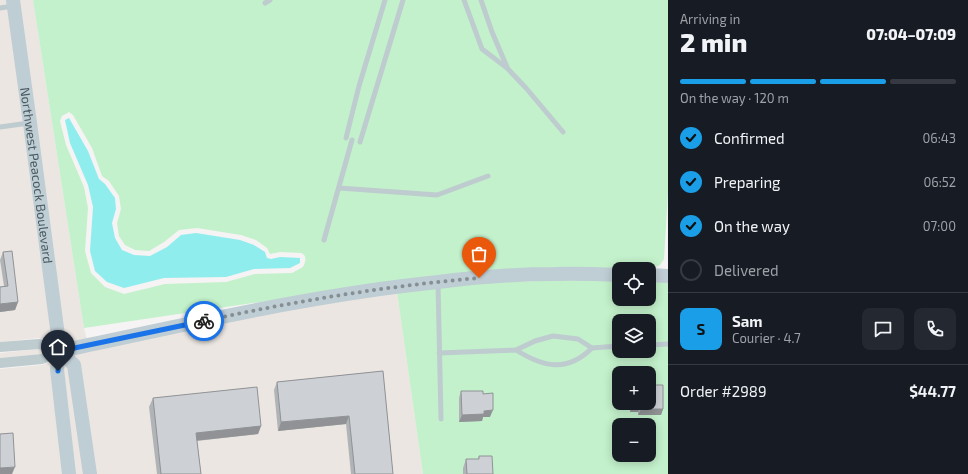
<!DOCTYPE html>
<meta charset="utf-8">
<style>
:root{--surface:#171b24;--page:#242831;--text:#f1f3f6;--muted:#9ea1a6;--line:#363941;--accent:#1a9ee7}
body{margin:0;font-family:"Exo 2",sans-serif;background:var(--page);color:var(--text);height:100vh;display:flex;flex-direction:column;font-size:15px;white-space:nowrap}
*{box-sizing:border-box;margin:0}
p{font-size:13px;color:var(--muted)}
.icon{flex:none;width:22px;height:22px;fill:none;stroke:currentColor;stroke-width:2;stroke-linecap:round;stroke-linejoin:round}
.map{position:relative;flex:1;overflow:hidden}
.side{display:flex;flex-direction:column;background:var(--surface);width:300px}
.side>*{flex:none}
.tools{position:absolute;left:612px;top:262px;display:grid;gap:8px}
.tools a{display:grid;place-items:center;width:44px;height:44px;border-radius:8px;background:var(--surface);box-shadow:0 2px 10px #0003;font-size:20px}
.pin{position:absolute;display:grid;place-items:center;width:34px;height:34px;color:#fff;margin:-41px -17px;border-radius:50% 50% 50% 0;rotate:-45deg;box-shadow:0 0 4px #0007}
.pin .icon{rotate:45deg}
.courier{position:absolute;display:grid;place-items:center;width:40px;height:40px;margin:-20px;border:3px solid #1a73e8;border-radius:50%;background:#fff;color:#222;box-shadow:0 1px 5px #0007}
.head em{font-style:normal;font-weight:800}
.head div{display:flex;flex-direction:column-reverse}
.head{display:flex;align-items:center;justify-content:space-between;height:68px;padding:0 12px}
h1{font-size:26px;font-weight:800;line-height:30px}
.bar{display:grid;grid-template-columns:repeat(4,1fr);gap:6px 4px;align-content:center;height:48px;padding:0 12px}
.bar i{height:5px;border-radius:3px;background:var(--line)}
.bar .on{background:var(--accent)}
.bar p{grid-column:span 4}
.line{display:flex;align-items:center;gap:10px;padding:0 12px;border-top:1px solid var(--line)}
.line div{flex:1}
.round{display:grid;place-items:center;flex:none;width:42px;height:42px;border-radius:8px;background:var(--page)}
ol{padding:0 12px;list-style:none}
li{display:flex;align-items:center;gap:12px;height:44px}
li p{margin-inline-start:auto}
li .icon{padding:4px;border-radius:50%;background:var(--accent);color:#111;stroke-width:4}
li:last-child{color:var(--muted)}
li i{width:22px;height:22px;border:2px solid var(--line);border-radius:50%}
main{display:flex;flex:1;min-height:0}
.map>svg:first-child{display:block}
.commercial{fill:#ebe6e1}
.green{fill:#c3f1cb;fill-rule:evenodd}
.water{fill:#90edee}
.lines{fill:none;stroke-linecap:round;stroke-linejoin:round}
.lane{stroke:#becbcf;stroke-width:5}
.street{stroke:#becbcf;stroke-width:10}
.secondary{stroke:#bfcdd4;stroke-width:14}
.wall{fill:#b0b4b7}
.shaded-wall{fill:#909295}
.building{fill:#cdd1d5;stroke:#909295}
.done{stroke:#869094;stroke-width:4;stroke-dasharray:0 7.2}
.route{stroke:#1a73e8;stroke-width:5}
.labels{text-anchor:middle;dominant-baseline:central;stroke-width:4;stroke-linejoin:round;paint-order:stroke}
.street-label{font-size:13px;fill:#4a5b61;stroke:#fff}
</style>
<main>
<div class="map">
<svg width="668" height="474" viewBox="0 0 668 474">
<rect width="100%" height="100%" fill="#f5f3f3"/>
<g class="commercial">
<path d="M0 0H8L54 343 39 338 0 342Z"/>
<path d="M18 0H33L84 328 87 340 64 345Z"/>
<path d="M397 292 423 474H95L70 354 253 316Z"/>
<path d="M38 349 46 352 41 354 0 358V353Z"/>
<path d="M54 360 65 474H0V369L42 365Z"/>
<path d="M63 362 69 368 85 474H74Z"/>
</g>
<g class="green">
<path d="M33 0H668V192L664 259 660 265 650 269 561 268 294 297 84 328ZM69 112 73 115 92 148 102 176 109 181 119 196 121 209 117 223 119 236 125 245 135 250 149 251 164 242 179 230 197 228 241 235 256 240 267 248 270 254 280 252 301 253C307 255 306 261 303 267L292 273 255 274 226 282 165 284 124 294 105 287 91 273 85 251 88 208 84 187 66 145 60 121 62 116Z"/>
<path d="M619 279V299H649V280H668V474H423L397 292 493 282ZM619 321H649V351H619ZM619 373H649V403H619ZM619 425H649V455H619Z"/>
</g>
<path class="water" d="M69 118 88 151 99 179 105 184 115 198 116 209 112 223 115 238 122 250 134 255 150 256 167 247 181 235 196 233 240 240 254 245 265 252 267 258 271 259 280 257 300 258V263L290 268 254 269 226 277 164 278 124 288 107 282 95 271 90 251 93 207 88 185 70 143 65 120Z"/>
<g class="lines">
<g class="lane">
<path d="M464 0 482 49 507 68 526 88 563 132"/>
<path d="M481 0 492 32 507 67"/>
<path d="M265 3 270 0"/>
<path d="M0 8 13 6"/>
<path d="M0 127 29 123"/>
<path d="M346 138 359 86 385 0"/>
<path d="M360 142 403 0"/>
<path d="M339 188 437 195 488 176"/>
<path d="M324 240 352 140"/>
<path d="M438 283 441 419"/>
<path d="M649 345 668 344"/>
<path d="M592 348 619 346"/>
<path d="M439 353 516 350 535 341 553 336 578 339 592 348C567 373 543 367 516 350"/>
</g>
<g class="street">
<path d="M0 347 39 344 60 351"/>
<path d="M0 363 42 359 60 351"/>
</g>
<g class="secondary">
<path id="s1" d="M13 0 30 123 60 351 57 369 69 474"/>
<path d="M649 275 668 276"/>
<path d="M60 351C185 325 310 295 438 282 477 277 516 274 555 274 577 273 598 274 619 275"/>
<path d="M60 351 74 365 90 474"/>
</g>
</g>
<g class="wall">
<path d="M3 252 18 302 15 310 0 312V287L4 286 0 260Z"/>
<path d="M383 371 393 474H351L346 424 278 431 274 390 277 382Z"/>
<path d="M461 391 483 394 490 417H483L482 421 459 422V398Z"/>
<path d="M153 398 261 426 258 434 197 441 201 474H157L149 407Z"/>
<path d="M629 403H649L663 409 661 415H638V412H630Z"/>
<path d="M479 456 493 474H463V468L466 459H478Z"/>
</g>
<g class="shaded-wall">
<path d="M18 302 15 310 0 312V304Z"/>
<path d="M632 406H641L638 412H630Z"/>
<path d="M641 409H663L661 415H638Z"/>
<path d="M493 410 490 417H483L482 421 459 422 462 415 484 411Z"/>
<path d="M349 416 346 424 278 431 281 422Z"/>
<path d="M261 426 258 434 193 441 196 433Z"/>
<path d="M15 467 12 474H0V468Z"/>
</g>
<g class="building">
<path d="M12 251 18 302 0 304V287L8 286 3 252Z"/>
<path d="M383 371 393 474H355L349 416 281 422 277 382Z"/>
<path d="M649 385H663V409H641V406H632V403H649Z"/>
<path d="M257 387 261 426 196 433 201 474H161L153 398Z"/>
<path d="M461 391H483V394L493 393V410L484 411V414L462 415Z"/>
<path d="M13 433 15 467 0 468V434Z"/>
<path d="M479 456H492L493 474H467L466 459H479Z"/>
</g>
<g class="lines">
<path class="done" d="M204 321C295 301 387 286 479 278"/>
<path class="route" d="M58 371 60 351 204 321"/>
</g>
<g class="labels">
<g class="street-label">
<text stroke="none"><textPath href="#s1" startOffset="177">Northwest Peacock Boulevard</textPath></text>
</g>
</g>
</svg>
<div class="tools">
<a><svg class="icon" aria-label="locate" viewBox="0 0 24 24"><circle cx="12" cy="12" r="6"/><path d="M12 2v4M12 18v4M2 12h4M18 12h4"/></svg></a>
<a><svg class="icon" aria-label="layers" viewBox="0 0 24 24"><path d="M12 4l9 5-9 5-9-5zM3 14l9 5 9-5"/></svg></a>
<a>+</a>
<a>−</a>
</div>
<div class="pin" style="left:479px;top:278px;background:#ea580c"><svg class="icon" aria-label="bag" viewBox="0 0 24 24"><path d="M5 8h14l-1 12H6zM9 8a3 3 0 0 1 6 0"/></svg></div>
<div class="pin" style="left:58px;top:371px;background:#1f2937"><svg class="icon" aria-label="home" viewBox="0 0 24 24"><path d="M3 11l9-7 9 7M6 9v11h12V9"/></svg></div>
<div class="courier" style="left:204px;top:321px"><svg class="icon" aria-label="bike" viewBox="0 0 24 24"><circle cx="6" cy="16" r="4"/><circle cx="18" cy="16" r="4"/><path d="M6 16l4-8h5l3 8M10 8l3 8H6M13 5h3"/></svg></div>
</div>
<section class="side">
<div class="head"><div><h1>2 min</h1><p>Arriving in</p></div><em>07:04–07:09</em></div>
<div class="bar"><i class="on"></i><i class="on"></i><i class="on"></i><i></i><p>On the way · 120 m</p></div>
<ol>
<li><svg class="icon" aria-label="check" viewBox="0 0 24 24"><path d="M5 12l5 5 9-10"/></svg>Confirmed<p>06:43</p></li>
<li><svg class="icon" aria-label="check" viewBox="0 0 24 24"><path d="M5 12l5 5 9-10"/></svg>Preparing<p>06:52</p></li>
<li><svg class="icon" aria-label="check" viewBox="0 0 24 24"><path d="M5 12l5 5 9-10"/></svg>On the way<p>07:00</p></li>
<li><i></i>Delivered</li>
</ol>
<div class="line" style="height:72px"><b class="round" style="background:var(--accent);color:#111">S</b><div><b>Sam</b><p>Courier · 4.7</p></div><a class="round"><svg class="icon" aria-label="chat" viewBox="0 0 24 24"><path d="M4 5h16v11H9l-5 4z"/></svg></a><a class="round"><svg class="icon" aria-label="phone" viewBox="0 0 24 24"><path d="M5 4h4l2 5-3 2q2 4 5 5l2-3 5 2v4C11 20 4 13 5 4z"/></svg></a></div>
<div class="line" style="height:52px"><div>Order #2989</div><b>$44.77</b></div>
</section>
</main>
